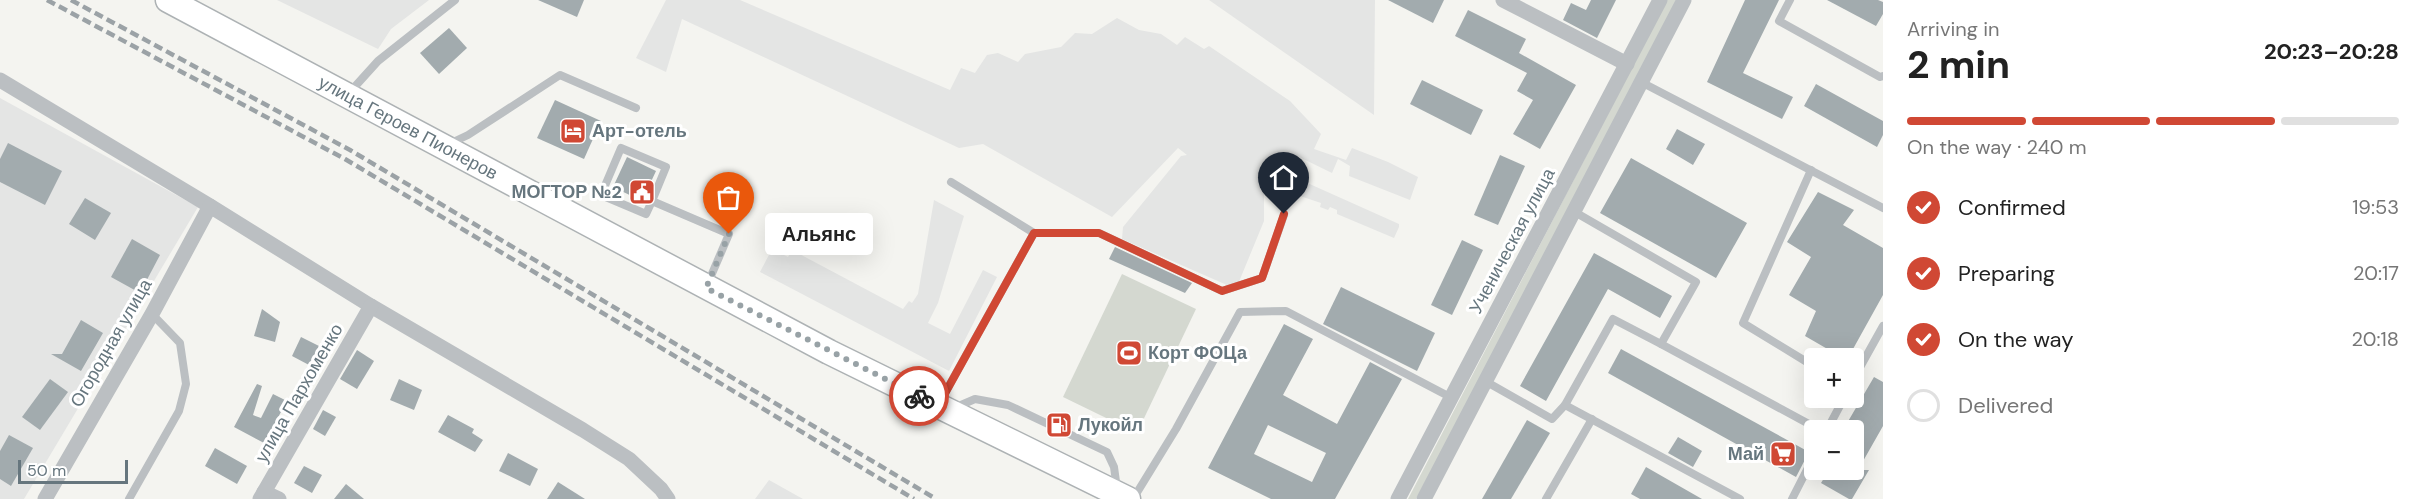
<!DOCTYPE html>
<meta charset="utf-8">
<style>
:root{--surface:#fff;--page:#f2f2f2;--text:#222;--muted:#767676;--line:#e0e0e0;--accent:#d04834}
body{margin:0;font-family:"DM Sans",sans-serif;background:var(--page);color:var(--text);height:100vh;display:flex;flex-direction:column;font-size:22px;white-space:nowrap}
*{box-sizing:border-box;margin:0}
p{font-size:20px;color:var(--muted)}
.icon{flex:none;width:33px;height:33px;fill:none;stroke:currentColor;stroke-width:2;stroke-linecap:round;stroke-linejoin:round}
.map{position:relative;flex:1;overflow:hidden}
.drawer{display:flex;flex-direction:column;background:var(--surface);width:540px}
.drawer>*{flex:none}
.tools{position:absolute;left:1804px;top:348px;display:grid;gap:12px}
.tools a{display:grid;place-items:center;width:60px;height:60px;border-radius:6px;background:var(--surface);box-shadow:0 6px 24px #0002;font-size:30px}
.scale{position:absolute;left:18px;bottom:15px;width:110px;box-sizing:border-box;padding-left:6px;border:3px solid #66767e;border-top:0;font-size:16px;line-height:21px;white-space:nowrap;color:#66767e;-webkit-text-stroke:4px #fff;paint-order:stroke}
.pin{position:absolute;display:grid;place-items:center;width:51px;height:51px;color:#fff;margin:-62px -26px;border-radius:50% 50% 50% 0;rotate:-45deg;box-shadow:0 0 6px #0007}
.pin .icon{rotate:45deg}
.courier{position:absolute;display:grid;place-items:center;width:60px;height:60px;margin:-30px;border:4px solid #d04834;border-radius:50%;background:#fff;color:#222;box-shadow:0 2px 8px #0007}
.bubble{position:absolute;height:42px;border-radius:6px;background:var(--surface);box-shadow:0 6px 24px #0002;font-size:20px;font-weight:700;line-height:42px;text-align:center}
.summary em{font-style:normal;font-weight:700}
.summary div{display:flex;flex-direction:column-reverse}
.summary{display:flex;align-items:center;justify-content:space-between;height:102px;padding:0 24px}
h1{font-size:39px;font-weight:700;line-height:45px}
.bar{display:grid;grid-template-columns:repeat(4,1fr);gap:9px 6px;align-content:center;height:72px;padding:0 24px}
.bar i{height:8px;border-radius:4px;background:var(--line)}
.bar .active{background:var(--accent)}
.bar p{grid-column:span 4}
ol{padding:0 24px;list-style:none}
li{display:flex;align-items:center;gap:18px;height:66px}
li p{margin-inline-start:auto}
li .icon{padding:6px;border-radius:50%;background:var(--accent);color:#fff;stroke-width:4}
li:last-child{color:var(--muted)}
li i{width:33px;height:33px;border:3px solid var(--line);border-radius:50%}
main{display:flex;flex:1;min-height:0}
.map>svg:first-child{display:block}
.built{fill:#e4e5e4}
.green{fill:#d4d8d0}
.building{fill:#a2abae;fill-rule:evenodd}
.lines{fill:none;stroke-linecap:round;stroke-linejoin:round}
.primary-casing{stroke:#adb2b4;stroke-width:27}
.service{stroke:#bbbfc2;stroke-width:8}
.minor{stroke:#bbbfc2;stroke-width:15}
.primary{stroke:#fff;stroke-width:24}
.rail{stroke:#9ba2a6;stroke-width:4.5;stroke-dasharray:9 4.5;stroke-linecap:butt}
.done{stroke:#98a2a6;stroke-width:6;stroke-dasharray:0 10.8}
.route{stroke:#d04834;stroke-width:8}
.labels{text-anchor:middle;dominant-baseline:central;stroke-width:6;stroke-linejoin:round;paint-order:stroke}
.street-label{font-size:18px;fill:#66767e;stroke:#fff}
.poi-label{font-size:18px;font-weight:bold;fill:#66767e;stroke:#fff;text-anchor:start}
</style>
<main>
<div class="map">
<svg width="1883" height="499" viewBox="0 0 1883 499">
<rect width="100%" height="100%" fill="#f4f4f0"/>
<g class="built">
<path d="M277 0H429L391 29 378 49Z"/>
<path d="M666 0H740L950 90 961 68 975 73 987 55 998 53 1018 62 1025 54 1061 47 1075 33 1092 34 1117 18 1139 30 1161 34 1177 45 1185 37 1204 49 1209 46 1290 101 1321 134 1314 149 1346 160 1352 148 1388 162 1418 177 1410 200 1349 176 1350 166 1338 159 1332 173 1293 154 1283 178 1294 177 1399 224V227L1394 238 1337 214V210L1330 207 1328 210 1320 207 1321 203 1300 196 1279 186V183L1264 190V221L1236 289 1122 239 1123 227 1181 156 1187 155 1178 148 1112 217 983 144 959 148 682 19 666 72 636 58Z"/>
<path d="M1209 0H1375L1374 115Z"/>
<path d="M0 98 198 207 24 499H0Z"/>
<path d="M934 200 964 216 938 303 928 323 950 334 983 270 997 277 949 371 760 272 772 249 788 257 792 250 903 309 909 301 912 303 918 294Z"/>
<path d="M769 480 803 499H755Z"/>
</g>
<g class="green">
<path d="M1667 0H1680L1640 81 1416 499H1408Z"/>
<path d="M1122 274 1196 309 1137 433 1063 397Z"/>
</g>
<g class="building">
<path d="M538 0H584L577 17Z"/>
<path d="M1388 0H1444L1433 23Z"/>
<path d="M1591 0H1616L1597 38 1563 20 1571 3 1586 10Z"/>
<path d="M1745 0H1779L1743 73 1793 97 1782 119 1707 82Z"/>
<path d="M1827 0H1878L1883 2V14L1876 26Z"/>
<path d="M1468 10 1526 39 1519 53 1576 85 1540 149 1513 134 1533 100 1517 91 1527 73 1455 36Z"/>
<path d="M449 28 467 48 439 74 420 53Z"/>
<path d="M1422 80 1483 110 1471 135 1410 104Z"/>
<path d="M1816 84 1883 121V135L1877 147 1804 106Z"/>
<path d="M555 100 601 121 584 159 537 138Z"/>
<path d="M1677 129 1705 144 1693 165 1666 149Z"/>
<path d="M8 143 62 171 45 205 0 182V159Z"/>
<path d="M1500 155 1525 166 1498 225 1474 215Z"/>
<path d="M627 157 656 171 642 201 613 187Z"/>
<path d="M1631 158 1747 223 1716 278 1600 213Z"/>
<path d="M1818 192 1854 210 1843 225 1883 248V295L1848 358H1843L1805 336 1816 311 1789 295 1811 257 1787 242Z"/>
<path d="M85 198 111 213 95 240 69 224Z"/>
<path d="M132 239 160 255 140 293 111 277Z"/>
<path d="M1462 240 1483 250 1452 315 1431 305Z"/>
<path d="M1115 247 1192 283 1185 293 1109 259Z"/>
<path d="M1594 253 1672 296 1660 318 1608 289 1546 401 1520 386Z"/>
<path d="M1341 287 1435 333 1417 371 1323 324Z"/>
<path d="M262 309 280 322 275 342 254 336Z"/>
<path d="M81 320 103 333 81 371 51 354H62Z"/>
<path d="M1284 324 1313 339 1283 395 1337 424 1370 362 1402 379 1335 499H1271L1208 468ZM1268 425 1326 453 1312 482 1254 454Z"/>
<path d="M301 337 319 346 309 365 292 356Z"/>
<path d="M1621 349 1809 452 1796 477 1608 373Z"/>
<path d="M357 350 374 361 357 389 340 379Z"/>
<path d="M1874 377 1883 382V426L1858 470H1869L1852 499H1849L1821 483 1829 470H1854V430H1843Z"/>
<path d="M50 379 68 392 40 430 22 417Z"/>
<path d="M399 379 422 390 414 410 390 400Z"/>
<path d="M257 384 262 386 253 415 261 418 273 394 287 401 264 443 234 427Z"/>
<path d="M323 410 336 417 325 436 313 429Z"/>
<path d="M448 415 474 429 472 433 483 440 475 452 438 432Z"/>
<path d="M1527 420 1550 433 1511 499H1482Z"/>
<path d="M9 435 33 448 11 486 0 479V451Z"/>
<path d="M1678 437 1702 451 1693 467 1668 453Z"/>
<path d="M215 448 247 466 237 484 205 466Z"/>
<path d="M508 453 538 469 530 486 499 471Z"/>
<path d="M304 466 322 475 312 493 294 483Z"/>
<path d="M1646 467 1702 499H1640L1631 494Z"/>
<path d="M558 482 585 499H547Z"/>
<path d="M346 484 364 499H334Z"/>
</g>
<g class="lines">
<defs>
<g id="primary">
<path id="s1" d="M168 0 829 352 1128 499"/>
</g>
</defs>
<use href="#primary" class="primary-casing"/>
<g class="service">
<path d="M1790 0 1779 21 1880 77 1883 76"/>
<path d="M1641 82 1883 208"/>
<path d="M350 92 378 61 455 0"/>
<path d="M449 144 468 135 560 75 636 108"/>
<path d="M1811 170 1743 323 1815 367"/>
<path d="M951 182 1034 233"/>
<path d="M652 201 666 167 621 148 601 195 646 214 652 201 729 234 708 283"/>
<path d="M1573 211 1696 282 1661 344 1820 430"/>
<path d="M1854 378 1883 326"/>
<path d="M1485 381 1552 419 1565 405 1740 499"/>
<path d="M940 402 1034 233H1099L1222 291 1262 278 1284 215"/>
<path d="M1565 405 1613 319 1661 344"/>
<path d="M954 408 975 399 1008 405 1107 452 1114 467 1117 489"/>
<path d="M1827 430 1844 398"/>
<path d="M129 499 179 411 186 384 180 343 152 314"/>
<path d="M1133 499 1176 429 1240 312 1286 311 1452 398"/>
<path d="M1546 499 1592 419"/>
<path d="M1792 499 1815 454"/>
</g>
<g class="minor">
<path d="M1503 0 1627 64"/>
<path d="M0 80 210 206 371 306 583 430 629 459 661 489 668 499"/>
<path d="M264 492 279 499"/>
<path d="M45 499 152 314 210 206"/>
<path d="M260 499 371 306"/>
<path d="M1398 499 1660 0"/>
<path d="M1424 499 1684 0"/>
</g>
<use href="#primary" class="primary"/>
<g class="rail">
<path d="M47 0 345 159 914 499"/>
<path d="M71 0 350 150 936 499"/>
</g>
</g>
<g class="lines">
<path class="done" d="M729 234 706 288 919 396"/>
<path class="route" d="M919 396 938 406 1034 233H1099L1222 291 1262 278 1284 214"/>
</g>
<defs>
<symbol id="hotel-square" viewBox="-11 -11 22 22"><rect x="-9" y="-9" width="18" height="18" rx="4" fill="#d04834" stroke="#fff"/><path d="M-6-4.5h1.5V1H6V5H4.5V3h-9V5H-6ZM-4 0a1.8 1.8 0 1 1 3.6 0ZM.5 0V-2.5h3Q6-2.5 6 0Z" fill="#fff"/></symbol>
<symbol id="civic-square" viewBox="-11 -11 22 22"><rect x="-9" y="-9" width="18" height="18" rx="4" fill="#d04834" stroke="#fff"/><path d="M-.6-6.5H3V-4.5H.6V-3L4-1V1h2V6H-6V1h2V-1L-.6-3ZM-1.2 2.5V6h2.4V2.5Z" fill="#fff"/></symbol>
<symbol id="stadium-square" viewBox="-11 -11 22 22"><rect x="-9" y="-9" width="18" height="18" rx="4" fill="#d04834" stroke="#fff"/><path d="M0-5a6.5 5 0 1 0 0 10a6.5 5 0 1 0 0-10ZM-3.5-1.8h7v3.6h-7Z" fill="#fff"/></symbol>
<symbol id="fuel-square" viewBox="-11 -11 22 22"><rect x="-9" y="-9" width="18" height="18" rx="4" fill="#d04834" stroke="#fff"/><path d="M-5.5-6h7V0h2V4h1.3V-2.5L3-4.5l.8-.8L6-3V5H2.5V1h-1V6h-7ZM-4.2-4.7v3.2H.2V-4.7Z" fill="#fff"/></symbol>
<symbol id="supermarket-square" viewBox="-11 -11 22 22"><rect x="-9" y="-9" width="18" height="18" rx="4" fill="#d04834" stroke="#fff"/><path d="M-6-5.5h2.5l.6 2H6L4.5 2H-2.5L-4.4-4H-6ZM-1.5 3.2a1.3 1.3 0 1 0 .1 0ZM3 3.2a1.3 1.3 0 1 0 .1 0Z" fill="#fff"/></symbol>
</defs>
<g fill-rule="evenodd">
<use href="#hotel-square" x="558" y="116" width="30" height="30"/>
<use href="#civic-square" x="627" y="177" width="30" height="30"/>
<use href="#stadium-square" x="1114" y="338" width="30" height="30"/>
<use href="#fuel-square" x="1044" y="410" width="30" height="30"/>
<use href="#supermarket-square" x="1768" y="439" width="30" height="30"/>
</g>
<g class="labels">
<g class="street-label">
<text stroke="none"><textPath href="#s1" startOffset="272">улица Героев Пионеров</textPath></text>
<text transform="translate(1512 241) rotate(-62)">Ученическая улица</text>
<text transform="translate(111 343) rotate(-60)">Огородная улица</text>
<text transform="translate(299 393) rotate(-60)">улица Пархоменко</text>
</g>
<g class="poi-label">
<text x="592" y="131">Арт-отель</text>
<text x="622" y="192" text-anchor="end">МОГТОР №2</text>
<text x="1148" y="353">Корт ФОЦа</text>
<text x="1078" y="425">Лукойл</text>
<text x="1764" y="454" text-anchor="end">Май</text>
</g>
</g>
</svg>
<div class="tools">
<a>+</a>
<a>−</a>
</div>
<div class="scale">50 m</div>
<div class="pin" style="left:729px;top:234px;background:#ea580c"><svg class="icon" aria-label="bag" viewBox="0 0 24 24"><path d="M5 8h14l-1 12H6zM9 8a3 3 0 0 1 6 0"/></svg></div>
<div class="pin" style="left:1284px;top:214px;background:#1f2937"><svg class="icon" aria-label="home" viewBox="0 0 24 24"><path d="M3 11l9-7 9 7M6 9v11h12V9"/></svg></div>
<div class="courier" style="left:919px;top:396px"><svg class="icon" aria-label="bike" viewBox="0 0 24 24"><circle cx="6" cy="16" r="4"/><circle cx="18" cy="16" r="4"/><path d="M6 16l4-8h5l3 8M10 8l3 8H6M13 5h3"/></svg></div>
<div class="bubble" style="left:765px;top:213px;width:108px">Альянс</div>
</div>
<section class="drawer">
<div class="summary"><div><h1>2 min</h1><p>Arriving in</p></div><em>20:23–20:28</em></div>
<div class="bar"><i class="active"></i><i class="active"></i><i class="active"></i><i></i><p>On the way · 240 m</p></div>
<ol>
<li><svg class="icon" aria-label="check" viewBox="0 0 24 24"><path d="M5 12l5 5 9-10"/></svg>Confirmed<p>19:53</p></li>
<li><svg class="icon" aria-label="check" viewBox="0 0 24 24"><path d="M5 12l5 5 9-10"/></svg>Preparing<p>20:17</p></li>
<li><svg class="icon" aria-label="check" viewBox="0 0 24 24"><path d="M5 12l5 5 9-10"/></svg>On the way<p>20:18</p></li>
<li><i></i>Delivered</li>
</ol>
</section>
</main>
